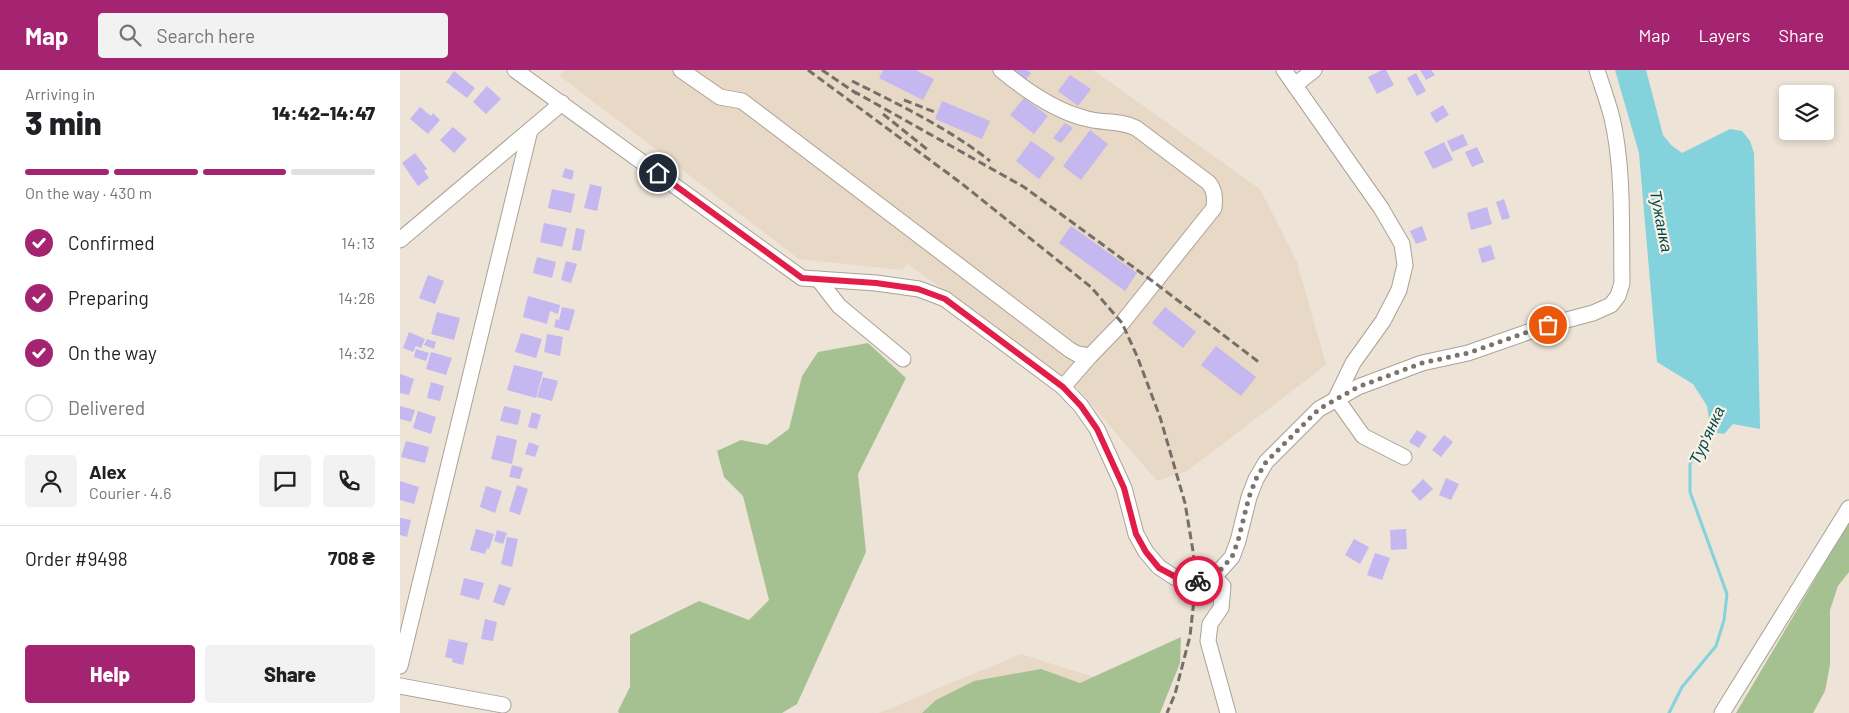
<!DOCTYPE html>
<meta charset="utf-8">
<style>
:root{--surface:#fff;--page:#f2f2f2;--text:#202124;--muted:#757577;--line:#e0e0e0;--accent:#a52472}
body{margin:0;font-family:Barlow,sans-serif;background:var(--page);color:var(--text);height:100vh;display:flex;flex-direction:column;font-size:19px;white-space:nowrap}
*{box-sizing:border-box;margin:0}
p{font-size:16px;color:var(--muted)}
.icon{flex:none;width:28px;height:28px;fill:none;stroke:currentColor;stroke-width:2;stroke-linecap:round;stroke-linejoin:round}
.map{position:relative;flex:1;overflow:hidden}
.details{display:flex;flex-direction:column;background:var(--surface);width:400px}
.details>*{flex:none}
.controls{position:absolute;left:1379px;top:15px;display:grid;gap:10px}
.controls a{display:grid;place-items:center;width:55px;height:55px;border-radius:5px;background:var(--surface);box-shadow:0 2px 8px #0003;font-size:25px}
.pin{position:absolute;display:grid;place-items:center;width:42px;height:42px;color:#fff;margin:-21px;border:2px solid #fff;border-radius:50%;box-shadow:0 1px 5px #0007}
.courier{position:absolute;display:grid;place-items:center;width:50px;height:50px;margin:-25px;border:4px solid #e11d48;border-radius:50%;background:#fff;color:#222;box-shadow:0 1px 6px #0007}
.overview em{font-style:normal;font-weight:800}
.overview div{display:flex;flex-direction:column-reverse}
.overview{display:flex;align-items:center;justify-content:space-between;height:85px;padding:0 25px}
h1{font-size:32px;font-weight:800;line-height:38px}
.bar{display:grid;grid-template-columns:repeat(4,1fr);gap:8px 5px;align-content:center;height:60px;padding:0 25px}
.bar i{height:6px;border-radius:4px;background:var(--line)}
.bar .selected{background:var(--accent)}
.bar p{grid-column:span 4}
.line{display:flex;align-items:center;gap:12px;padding:0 25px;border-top:1px solid var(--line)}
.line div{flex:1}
.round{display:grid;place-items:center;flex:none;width:52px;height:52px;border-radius:5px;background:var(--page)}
ol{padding:0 25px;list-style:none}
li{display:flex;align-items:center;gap:15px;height:55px}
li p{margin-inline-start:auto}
li .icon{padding:5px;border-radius:50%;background:var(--accent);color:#fff;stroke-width:4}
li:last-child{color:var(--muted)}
li i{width:28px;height:28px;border:2px solid var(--line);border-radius:50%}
.button{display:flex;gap:10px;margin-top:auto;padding:10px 25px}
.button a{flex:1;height:58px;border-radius:5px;background:var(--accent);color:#fff;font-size:20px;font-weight:800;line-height:58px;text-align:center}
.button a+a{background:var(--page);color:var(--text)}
header{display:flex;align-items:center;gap:30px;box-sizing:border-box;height:70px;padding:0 25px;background:var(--accent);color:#fff}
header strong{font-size:24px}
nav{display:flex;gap:28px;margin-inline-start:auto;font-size:18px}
.search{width:350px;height:45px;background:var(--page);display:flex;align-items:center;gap:12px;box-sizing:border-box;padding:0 18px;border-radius:5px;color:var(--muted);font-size:19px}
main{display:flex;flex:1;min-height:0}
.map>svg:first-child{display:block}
.industrial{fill:#e8d8c6}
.green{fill:#a6c191}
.water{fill:#83d2dc}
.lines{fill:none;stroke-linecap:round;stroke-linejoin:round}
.stream{stroke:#83d2dc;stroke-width:3}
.building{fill:#c5b7ef}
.minor-casing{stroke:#aba296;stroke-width:17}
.minor{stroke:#fff;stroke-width:15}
.rail{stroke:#746f68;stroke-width:3;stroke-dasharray:8 4;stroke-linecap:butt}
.done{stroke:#7a746d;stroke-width:5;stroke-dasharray:0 9}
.route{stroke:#e11d48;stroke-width:6}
.labels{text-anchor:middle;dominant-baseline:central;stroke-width:4.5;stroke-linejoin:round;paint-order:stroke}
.water-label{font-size:16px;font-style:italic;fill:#004c54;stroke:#faf1e4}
</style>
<header>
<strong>Map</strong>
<div class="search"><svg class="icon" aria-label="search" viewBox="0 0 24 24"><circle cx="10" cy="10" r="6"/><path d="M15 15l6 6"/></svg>Search here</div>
<nav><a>Map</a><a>Layers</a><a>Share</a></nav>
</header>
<main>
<section class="details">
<div class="overview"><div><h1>3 min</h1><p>Arriving in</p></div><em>14:42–14:47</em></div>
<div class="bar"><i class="selected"></i><i class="selected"></i><i class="selected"></i><i></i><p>On the way · 430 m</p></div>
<ol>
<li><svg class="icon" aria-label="check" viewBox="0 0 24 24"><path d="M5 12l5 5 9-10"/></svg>Confirmed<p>14:13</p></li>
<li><svg class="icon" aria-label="check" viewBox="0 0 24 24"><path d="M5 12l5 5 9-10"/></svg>Preparing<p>14:26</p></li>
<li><svg class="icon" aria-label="check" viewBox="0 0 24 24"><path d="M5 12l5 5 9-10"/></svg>On the way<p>14:32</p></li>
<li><i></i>Delivered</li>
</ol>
<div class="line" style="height:90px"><a class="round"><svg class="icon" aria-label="person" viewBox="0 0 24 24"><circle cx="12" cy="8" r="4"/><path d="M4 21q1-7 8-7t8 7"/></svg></a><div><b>Alex</b><p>Courier · 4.6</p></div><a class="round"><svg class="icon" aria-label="chat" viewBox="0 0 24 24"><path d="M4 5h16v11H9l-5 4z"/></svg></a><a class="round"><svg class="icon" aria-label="phone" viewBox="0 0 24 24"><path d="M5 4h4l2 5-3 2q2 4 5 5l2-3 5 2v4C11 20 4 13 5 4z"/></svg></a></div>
<div class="line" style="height:65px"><div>Order #9498</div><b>708 ₴</b></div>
<div class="button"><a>Help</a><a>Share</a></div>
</section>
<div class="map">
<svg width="1449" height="643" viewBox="0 0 1449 643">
<rect width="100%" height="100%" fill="#ede3d7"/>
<g class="industrial">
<path d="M165 0H693L860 119 897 192 926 295 787 401 757 411 674 314 508 194 502 200 399 189 160 6Z"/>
<path d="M621 584 765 630 759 643H479Z"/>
</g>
<g class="green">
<path d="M468 273 506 308 458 404 466 482 397 634 382 643H219L218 641 230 617V565L299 531 349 550 369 530 343 426 324 407 317 381 341 370 367 375 389 359 402 306 418 282Z"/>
<path d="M1449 452V502L1438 516 1430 540V595L1425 621 1413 643H1336Z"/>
<path d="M781 567 780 593 760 643H522L536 630 574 611 641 599 680 613Z"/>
</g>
<path class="water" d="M1215 0H1246L1263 65 1271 75 1282 83 1330 59 1342 61 1350 71 1354 83 1360 359 1333 354 1324 364 1311 362 1307 336 1293 314 1257 292 1239 83Z"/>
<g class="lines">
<path class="stream" d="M1269 643 1282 617 1316 576 1324 550 1327 524 1290 422V394L1311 360"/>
</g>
<g class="building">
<path d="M483 0H515L534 9 523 30 479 8Z"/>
<path d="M610 0H627L631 3 625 11Z"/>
<path d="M982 0H986L994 15 977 24 968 7Z"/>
<path d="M1020 0H1031L1035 5 1026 10Z"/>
<path d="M54 1 75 18 67 28 46 12Z"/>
<path d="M1016 3 1026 21 1017 26 1007 8Z"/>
<path d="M670 5 691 19 678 36 658 21Z"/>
<path d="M87 16 101 29 86 44 73 32Z"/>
<path d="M624 28 648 46 634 64 610 45Z"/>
<path d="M542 31 590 51 582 69 535 49Z"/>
<path d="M1043 35 1049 45 1036 53 1030 43Z"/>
<path d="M20 37 31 46 33 43 40 50 28 64 10 49Z"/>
<path d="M665 53 673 58 661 73 653 68Z"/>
<path d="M53 57 67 69 54 83 40 70Z"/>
<path d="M690 60 708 74 681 110 663 96Z"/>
<path d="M1063 64 1068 75 1052 82 1047 71Z"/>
<path d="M631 71 655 88 639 109 616 91Z"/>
<path d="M1044 72 1053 90 1033 99 1024 82Z"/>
<path d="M1077 77 1084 92 1072 97 1065 82Z"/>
<path d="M15 83 27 99 24 101 29 108 18 116 2 93Z"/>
<path d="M165 98 174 101 172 110 162 107Z"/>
<path d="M190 114 202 117 197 141 184 138Z"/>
<path d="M152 119 175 124 171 143 148 138Z"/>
<path d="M1104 129 1110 148 1102 150 1096 132Z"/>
<path d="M1087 137 1092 154 1071 160 1067 143Z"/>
<path d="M144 153 167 158 162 177 140 172Z"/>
<path d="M671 156 737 203 725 221 659 173Z"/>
<path d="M1022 156 1027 170 1016 174 1010 161Z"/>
<path d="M176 158 185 160 181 181 172 180Z"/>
<path d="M1091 175 1095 189 1082 193 1078 179Z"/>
<path d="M137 187 156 192 152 208 133 203Z"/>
<path d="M166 191 177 194 171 213 161 210Z"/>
<path d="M28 205 44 211 35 234 19 228Z"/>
<path d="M128 226 160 235 158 244 150 241 147 254 123 247Z"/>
<path d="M162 237 175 240 169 261 154 257 156 249 159 250Z"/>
<path d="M765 237 796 262 783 278 752 253Z"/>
<path d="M37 242 60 248 54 270 31 264Z"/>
<path d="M9 262 25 269 21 278 16 276 13 282 3 278Z"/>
<path d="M121 263 142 269 136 288 115 282Z"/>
<path d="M147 264 163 267 160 286 144 282Z"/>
<path d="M27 269 36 272 34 279 24 275Z"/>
<path d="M816 276 856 307 841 326 801 295Z"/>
<path d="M16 279 29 283 26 291 14 287Z"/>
<path d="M31 282 52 288 46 305 26 299Z"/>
<path d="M114 295 143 302 136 328 107 320Z"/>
<path d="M0 304 14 309 9 325 0 323Z"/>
<path d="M143 307 158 311 152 331 137 327Z"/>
<path d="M31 312 44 316 40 331 27 328Z"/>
<path d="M0 336 15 340 11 352 0 349Z"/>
<path d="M104 336 121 340 118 355 100 351Z"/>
<path d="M18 341 36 347 31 364 13 358Z"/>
<path d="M132 342 141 345 137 359 128 357Z"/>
<path d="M1017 360 1027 366 1019 378 1009 372Z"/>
<path d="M97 365 117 370 112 394 91 389Z"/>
<path d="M1044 365 1053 372 1041 387 1032 380Z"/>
<path d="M6 371 29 377 25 393 1 387Z"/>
<path d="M129 372 139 376 135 387 125 384Z"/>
<path d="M112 395 123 398 120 409 109 407Z"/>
<path d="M1046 408 1059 414 1051 430 1039 425Z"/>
<path d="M1023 409 1033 419 1020 431 1011 421Z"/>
<path d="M0 411 19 417 14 434 0 430Z"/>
<path d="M117 415 128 419 120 445 109 441Z"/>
<path d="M86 416 102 421 95 443 80 437Z"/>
<path d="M0 448 11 450 7 467 0 465Z"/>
<path d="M76 459 94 464 89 479 87 478 85 484 70 480Z"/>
<path d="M1006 459 1007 479 991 480 990 460Z"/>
<path d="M97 460 107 463 103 474 94 471Z"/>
<path d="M107 467 118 469 112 497 101 494Z"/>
<path d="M954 469 969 477 960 494 945 485Z"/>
<path d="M975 483 990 488 982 510 967 505Z"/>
<path d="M64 508 84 513 79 530 60 525Z"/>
<path d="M99 514 111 518 104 536 93 532Z"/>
<path d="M85 549 97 552 93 571 81 569Z"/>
<path d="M49 569 68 573 63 595 52 592 53 589 45 587Z"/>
</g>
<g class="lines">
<defs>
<g id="minor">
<path d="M115 0 402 208 476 213 519 219 545 229 663 317 681 336 697 359 724 418 736 464 746 482 759 497 774 507 796 511 814 507 832 487 838 471 849 427 856 409 866 392 919 339 958 317 1022 293 1068 283 1148 255 1193 243 1211 235 1218 226 1222 213C1221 159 1224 99 1212 48 1208 32 1202 16 1197 0"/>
<path d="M281 0 320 27 342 31 670 280 677 284 690 286 722 253 814 138C815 128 815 121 809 113L736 58C717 49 702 54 684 48 654 40 624 19 601 0"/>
<path d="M884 0 981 138 1002 174 1005 195 999 220 983 251 953 293 936 328 963 366 1004 387"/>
<path d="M895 15 914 0"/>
<path d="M0 170 162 33"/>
<path d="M418 209 439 236 503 289"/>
<path d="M663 317 690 286"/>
<path d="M814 507 823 516 821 538 810 554 808 571 828 643"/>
<path d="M0 596 130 60"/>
<path d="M0 616 103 635"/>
<path d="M1322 643 1449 438"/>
</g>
</defs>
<use href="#minor" class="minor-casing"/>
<use href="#minor" class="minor"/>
<g class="rail">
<path d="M408 0 561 113 691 217 722 253 737 286 760 347 785 433 793 481 796 511 790 566 775 624 767 643"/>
<path d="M422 0 457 24"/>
<path d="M452 11C500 35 548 58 590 91"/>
<path d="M453 21 624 117 755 213 860 293"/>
<path d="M504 30 537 43"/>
<path d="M483 44 528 80"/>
</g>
</g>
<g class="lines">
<path class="done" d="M798 511 814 507 832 487 838 471 849 427 856 409 866 392 919 339 958 317 1022 293 1068 283 1148 255"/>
<path class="route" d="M258 103 402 208 476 213 518 219 545 229 663 317 681 336 697 359 724 418 736 464 746 482 759 498 774 506 798 511"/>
</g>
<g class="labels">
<g class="water-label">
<text transform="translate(1262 151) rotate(79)">Тужанка</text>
<text transform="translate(1306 365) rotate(-65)">Тур'янка</text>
</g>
</g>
</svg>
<div class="controls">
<a><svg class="icon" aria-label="layers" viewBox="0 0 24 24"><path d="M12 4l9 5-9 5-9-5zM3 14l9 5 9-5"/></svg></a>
</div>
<div class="pin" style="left:1148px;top:255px;background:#ea580c"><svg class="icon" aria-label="bag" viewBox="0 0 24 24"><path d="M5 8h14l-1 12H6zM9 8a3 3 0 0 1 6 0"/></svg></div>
<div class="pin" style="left:258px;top:103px;background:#1f2937"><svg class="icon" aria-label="home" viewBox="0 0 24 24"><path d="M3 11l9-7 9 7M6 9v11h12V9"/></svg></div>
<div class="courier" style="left:798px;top:511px"><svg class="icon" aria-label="bike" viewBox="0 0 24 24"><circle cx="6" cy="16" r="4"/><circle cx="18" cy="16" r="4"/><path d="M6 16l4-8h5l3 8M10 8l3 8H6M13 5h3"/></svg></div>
</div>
</main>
